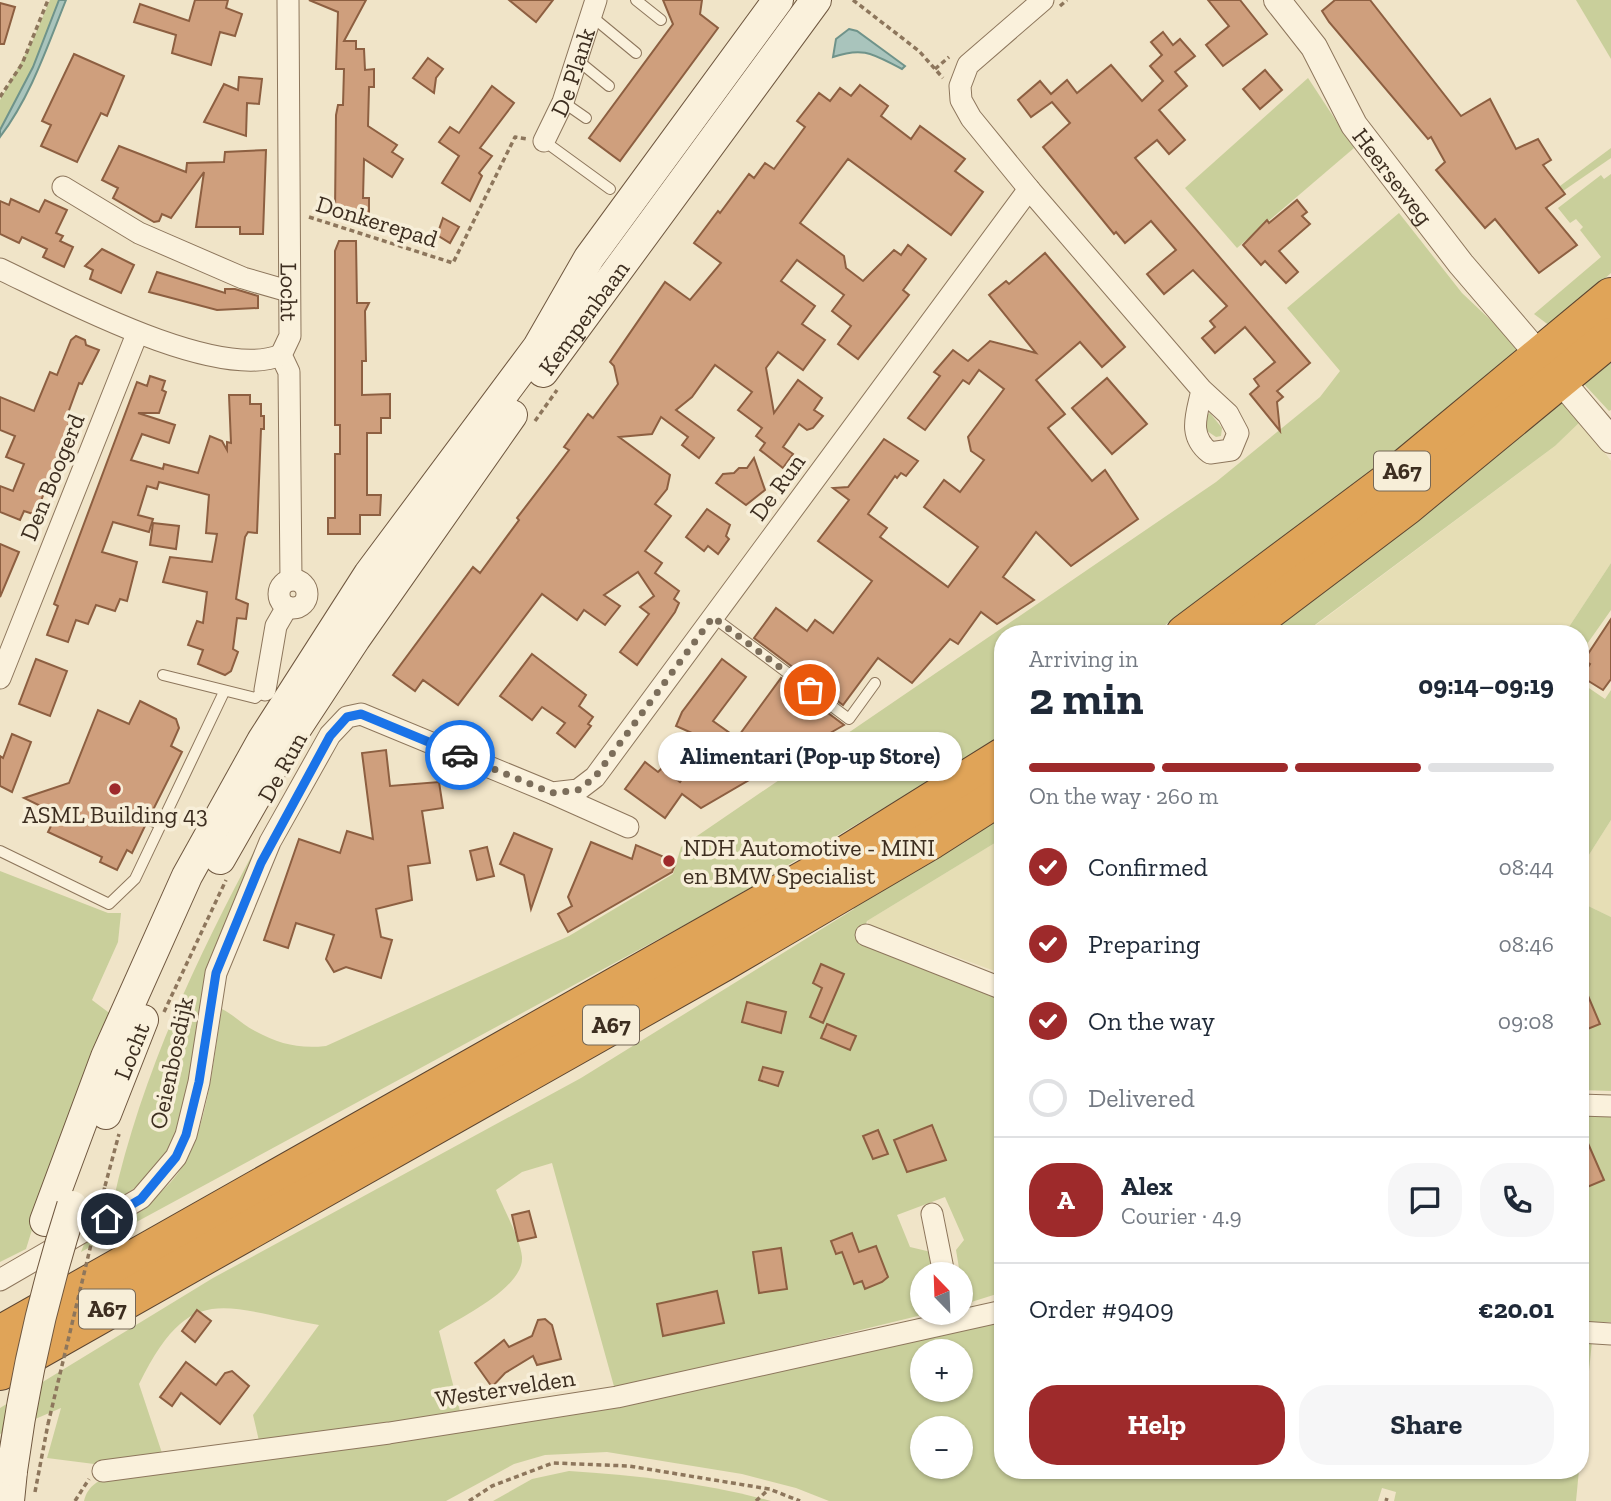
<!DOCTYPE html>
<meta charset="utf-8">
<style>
:root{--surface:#fff;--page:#f6f6f7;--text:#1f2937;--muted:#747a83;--line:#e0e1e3;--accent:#9e2a2b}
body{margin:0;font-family:"Zilla Slab",serif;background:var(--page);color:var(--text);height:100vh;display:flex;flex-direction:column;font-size:26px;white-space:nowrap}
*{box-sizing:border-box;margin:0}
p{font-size:23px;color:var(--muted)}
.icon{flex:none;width:38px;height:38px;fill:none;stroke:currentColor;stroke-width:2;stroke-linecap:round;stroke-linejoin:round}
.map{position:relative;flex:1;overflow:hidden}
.panel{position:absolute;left:994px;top:625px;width:595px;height:854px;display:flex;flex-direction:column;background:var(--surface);border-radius:28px;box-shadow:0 2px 5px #0004}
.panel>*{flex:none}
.needle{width:46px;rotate:337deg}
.buttons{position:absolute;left:910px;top:1262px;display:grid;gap:14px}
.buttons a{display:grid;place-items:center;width:63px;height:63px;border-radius:50%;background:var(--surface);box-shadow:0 2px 5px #0004;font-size:35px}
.pin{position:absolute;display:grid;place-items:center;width:60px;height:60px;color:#fff;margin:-30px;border:4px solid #fff;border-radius:50%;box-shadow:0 2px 7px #0007}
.courier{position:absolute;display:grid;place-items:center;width:70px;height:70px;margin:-35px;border:5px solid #1a73e8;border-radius:50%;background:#fff;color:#222;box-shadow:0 2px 9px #0007}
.bubble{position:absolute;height:49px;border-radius:24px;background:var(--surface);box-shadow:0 2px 5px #0004;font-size:23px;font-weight:800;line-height:49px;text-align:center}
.head em{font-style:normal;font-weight:800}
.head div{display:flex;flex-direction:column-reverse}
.head{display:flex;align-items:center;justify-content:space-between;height:119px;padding:0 35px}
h1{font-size:46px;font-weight:800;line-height:52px}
.bar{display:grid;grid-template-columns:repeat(4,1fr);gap:10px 7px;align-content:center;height:84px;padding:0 35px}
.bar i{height:9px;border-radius:5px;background:var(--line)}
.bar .on{background:var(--accent)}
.bar p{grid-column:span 4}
.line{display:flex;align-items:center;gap:18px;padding:0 35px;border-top:2px solid var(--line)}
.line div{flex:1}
.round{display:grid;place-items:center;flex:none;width:74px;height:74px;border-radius:28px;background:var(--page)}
ol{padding:0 35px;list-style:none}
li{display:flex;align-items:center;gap:21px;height:77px}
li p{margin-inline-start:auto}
li .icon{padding:7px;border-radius:50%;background:var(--accent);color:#fff;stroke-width:4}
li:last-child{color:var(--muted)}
li i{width:38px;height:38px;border:4px solid var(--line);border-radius:50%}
.button{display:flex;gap:14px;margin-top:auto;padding:14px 35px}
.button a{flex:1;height:80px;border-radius:28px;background:var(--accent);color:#fff;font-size:28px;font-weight:800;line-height:80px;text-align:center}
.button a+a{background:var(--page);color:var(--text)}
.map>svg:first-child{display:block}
.farmland{fill:#e6deb5}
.green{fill:#c9cf9b;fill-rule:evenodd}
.water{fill:#a9c4bc;stroke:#6f938a;stroke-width:2}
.building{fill:#cf9f7d;stroke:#8d5f41;stroke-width:2}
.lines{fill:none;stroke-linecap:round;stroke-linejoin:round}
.service-casing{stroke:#8d765c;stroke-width:12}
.minor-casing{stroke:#8d765c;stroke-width:23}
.tertiary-casing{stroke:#8d765c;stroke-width:28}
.secondary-casing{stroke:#6f573f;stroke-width:32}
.motorway-casing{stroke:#5b4430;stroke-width:40}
.path{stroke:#8d765c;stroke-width:3.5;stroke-dasharray:5 3.5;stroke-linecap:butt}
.service{stroke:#faf1dc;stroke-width:10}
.minor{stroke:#faf1dc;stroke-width:21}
.tertiary{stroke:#faf1dc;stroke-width:26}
.secondary{stroke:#faf1dc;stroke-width:30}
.motorway{stroke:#e0a458;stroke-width:38}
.secondary-bridge-casing{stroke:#6f573f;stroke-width:32;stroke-linecap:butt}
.path-bridge{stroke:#8d765c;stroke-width:3.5;stroke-dasharray:5 3.5;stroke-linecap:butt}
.secondary-bridge{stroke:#faf1dc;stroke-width:30}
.done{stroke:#7c6e5b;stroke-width:7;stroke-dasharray:0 12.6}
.route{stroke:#1a73e8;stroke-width:9}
.poi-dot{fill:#9e2a2b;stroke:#f7eed8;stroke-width:2.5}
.labels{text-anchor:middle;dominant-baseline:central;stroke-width:7;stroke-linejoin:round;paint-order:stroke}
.shield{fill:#f7eed8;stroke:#756857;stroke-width:2}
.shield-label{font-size:23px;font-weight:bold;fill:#3d2e20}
.street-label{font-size:24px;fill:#3d2e20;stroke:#f7eed8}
.poi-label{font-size:24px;fill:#3d2e20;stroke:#f7eed8}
</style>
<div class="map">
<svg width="1611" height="1501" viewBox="0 0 1611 1501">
<rect width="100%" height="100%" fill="#f0e4c8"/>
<g class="farmland">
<path d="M1581 421 1611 461V563L1565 633 1304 634 1555 446Z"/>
<path d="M1611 820V917L1580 902V869Z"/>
<path d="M1003 838V974L869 925 867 921Z"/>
</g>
<g class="green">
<path d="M50 0H59L33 67 0 130V100L32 42Z"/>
<path d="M1576 0H1611V59Z"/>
<path d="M1308 78 1354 148 1237 248 1185 188Z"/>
<path d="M1611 148V158L1563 191 1560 186Z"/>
<path d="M1611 174V273L1550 326 1534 314 1601 257 1580 230 1583 227 1576 219 1570 223 1558 208 1601 175 1604 179Z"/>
<path d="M1399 213 1462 293 1520 348 1494 375 1285 539 1154 633 1003 634V736L988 746 716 908 81 1252 84 1244C113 1226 143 1210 167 1186 208 1147 212 1062 222 1009 234 1015 243 1025 255 1031 280 1044 298 1049 326 1046L569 936 673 874 681 847 1216 482 1320 397 1340 371 1287 308Z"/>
<path d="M1611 359V410L1609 411 1583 383Z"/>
<path d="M1564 400 1581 421 1555 446 1304 633 1268 634Z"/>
<path d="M1210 413 1222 428 1221 436 1216 437 1207 431 1206 415Z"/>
<path d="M1611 563V610L1580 654V634L1565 633Z"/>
<path d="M1580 682 1605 699 1611 690V820L1580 869Z"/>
<path d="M294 778 206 970 186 1103 167 1157 144 1182 113 1202C147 1050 219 913 294 778Z"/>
<path d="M1003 811V838L867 921 861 939 1003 999V1292L965 1304 956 1250 964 1240 945 1197 897 1215 910 1247 931 1252 935 1274H922V1312L930 1313 615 1390 552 1163 522 1172 496 1190C503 1208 521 1240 522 1257 524 1287 462 1317 439 1331L461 1415 259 1441 253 1415 319 1325C221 1307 190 1281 139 1384L164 1459 102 1465 47 1458 61 1408 0 1434V1408L213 1278 581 1078 854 909 852 906Z"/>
<path d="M0 871 108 913H121L118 942 92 1000 116 1018 40 1204 26 1249 0 1262Z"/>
<path d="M1580 902 1611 917V1091L1580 1090Z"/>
<rect x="1580" y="1111" width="31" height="211"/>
<path d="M1003 1318V1470H1579L1576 1501H1394L1396 1492 1382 1488 1378 1501H829L796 1488 742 1474 607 1452 545 1455 514 1464 446 1501H84C88 1485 99 1480 113 1475L401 1441 756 1377ZM922 1351H961V1390H922ZM922 1428H961V1466H922Z"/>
<path d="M1580 1340 1592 1341 1580 1461Z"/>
<path d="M569 1471C636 1475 705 1483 771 1501H493L532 1479Z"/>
</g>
<g class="water">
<path d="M59 0H66C47 47 31 96 0 137V130L33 67Z"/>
<path d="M849 29 857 31 905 66 902 69C874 55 865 46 833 57L836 39Z"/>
</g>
<g class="building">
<path d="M195 0H228L226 8 242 14 235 36 220 32 211 65 172 53 176 35 134 22 140 4 189 21Z"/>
<path d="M309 0H366L344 41H356V49H364L365 70 374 69V87H369L368 126 397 145 392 152 403 159 392 177 364 159 363 198H369V215L335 212 336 115 338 105H343L344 69H336L338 12Z"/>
<path d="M509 0H553L536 22Z"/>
<path d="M663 0H702L700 14 718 28 620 161 589 138 673 24Z"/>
<path d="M1208 0H1240L1267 34 1223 66 1206 45 1229 26Z"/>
<path d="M1335 0H1370L1461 116 1490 99 1516 149 1538 139 1551 160 1543 165 1565 194 1546 208 1577 245 1539 273 1495 219 1485 228 1436 170 1445 162 1431 137 1428 139 1329 22 1322 11Z"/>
<path d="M0 3 15 7 4 44H0Z"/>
<path d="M1163 32 1173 45 1180 39 1195 56 1175 72 1187 86 1159 110 1185 140 1169 154 1157 140 1135 158 1310 363 1277 391 1283 397 1277 402 1280 431 1250 394 1259 386 1254 379 1275 362 1245 327 1215 353 1202 338 1215 327 1210 321 1227 306 1193 270 1164 294 1147 274 1176 250 1151 221 1125 243 1116 232 1114 234 1043 147 1070 123 1052 102 1031 117 1018 100 1040 81 1051 94 1067 80 1077 93 1111 65 1142 101 1163 81 1150 66 1162 55 1151 42Z"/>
<path d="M74 54 124 76 107 116 101 113 77 162 41 146 51 125 42 121Z"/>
<path d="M428 58 443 69 436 78 434 93 413 78Z"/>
<path d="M1265 70 1282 90 1260 109 1243 89Z"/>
<path d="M239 77 262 79 259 104 247 103 246 136 204 122 224 84 238 90Z"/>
<path d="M860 85 888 106 881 116 911 139 920 126 965 159 955 171 983 192 951 235 848 159 800 223 844 256 846 268 863 281 894 250 901 255 908 245 926 259 903 290 909 295 858 359 838 344 851 326 832 311 844 295 797 260 781 281 815 306 802 324 825 340 803 370 778 352 766 368 774 413 798 380 822 398 814 410 823 416 813 428 807 430 799 424 783 447 793 454 783 468 760 450 765 443 756 436 762 428 738 410 752 392 715 365 692 397 676 410 714 438 699 458 682 445 688 437 661 417 652 434 619 437 670 475 667 489 655 504 671 516 645 551 662 563 655 573 679 591 674 599 679 603 675 612 637 665 620 652 649 614 640 607 654 596 638 572 604 595 620 606 605 625 584 610 577 620 542 594 458 705 423 680 415 691 393 675 473 567 480 573 519 520 517 518 569 450 564 447 588 414 593 418 618 384 614 366 610 362 665 282 690 300 721 263 694 243 718 211 720 213 749 174 754 178 765 163 774 169 805 127 797 121 819 93 830 101 840 88 851 96Z"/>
<path d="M492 86 514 103 480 148 492 156 479 173 482 176 470 201 442 183 459 156 439 142 450 127 459 133Z"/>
<path d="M119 146 186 172 187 163 224 162 225 152 266 150 263 234H240V227H196L204 172 171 218 162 214 159 221 154 222 113 198 118 188 102 180Z"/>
<path d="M11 199 39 212 45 200 67 210 56 233 63 236 60 241 73 247 64 267 43 257 47 249 22 237 19 243 0 234V201L9 205Z"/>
<path d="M1297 200 1307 212 1302 216 1310 224 1279 251 1298 272 1286 283 1265 261 1261 265 1243 245 1267 220 1269 223Z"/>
<path d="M443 218 459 227 450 243 437 235Z"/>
<path d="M339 241H356L357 303H369L365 311 366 361H362V395L390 394V418H381V433H367V495H381L380 515H360V534H328V518H335V454H340V425H335V251Z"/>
<path d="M102 249 134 265 121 293 90 279 93 270 85 266Z"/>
<path d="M1045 253 1125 347 1102 367 1080 342 1036 380 1065 414 1048 428 1092 481 1105 470 1138 519 1071 566 1036 532 1003 577 1034 600 997 624 981 612 958 644 950 639 912 683 878 658 843 705 754 638 776 608 807 631 815 620 833 633 872 581 818 541 849 500 833 488 848 487 884 439 918 461 906 476 901 473 897 478 895 476 868 514 887 528 880 537 948 587 978 547 924 507 944 480 960 492 984 460 971 451 968 437 1004 389 979 370 969 384 963 380 925 430 908 418 940 376 934 372 953 350 968 361 990 341 1036 353 989 295 1006 281 1009 284Z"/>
<path d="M157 272 225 293V289H235L258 296V308L217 310 149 292Z"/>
<path d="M76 336 85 340 86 345 99 350 82 384 79 383 68 413 72 415 36 515 24 511 20 520 0 512V486L13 491 24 464 6 457 15 436 0 430V397L34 411 50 372 57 375 71 340Z"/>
<path d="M150 376 165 381 162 390 166 392 159 413H138L175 425 169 443 142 434 131 460 163 469 164 464 198 473 210 436 222 441 227 450V442L231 443 229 395H250V404H261V416H264V429H261L257 533 248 532 245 537 236 599 248 604 246 619 237 618 233 649 238 652 231 671 225 675 198 664 203 650 188 645 197 621 203 623 207 592 163 582 170 557 212 562 217 534 206 533 209 495 159 482 157 489 147 486 138 515 153 519 149 532 113 522 102 552 137 562 127 601 120 599 115 611 96 605 88 624 76 620 68 642 47 635 58 606 54 604 137 382 147 386Z"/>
<path d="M1107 378 1147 424 1112 454 1072 408Z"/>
<path d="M754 458 765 490 746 505 716 483 723 474 734 473 739 468H747Z"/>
<path d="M707 509 730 525 726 536 729 539 718 554 708 546 704 551 686 537Z"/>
<path d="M153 523 179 526 176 549 150 545Z"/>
<path d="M0 544 19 552 0 597Z"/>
<path d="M1611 619V679L1603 690 1582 677 1590 664 1584 660Z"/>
<path d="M532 654 586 695 579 706 593 717 588 724 591 726 575 747 557 733 565 723 542 707 532 720 500 696Z"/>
<path d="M36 659 67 671 50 716 19 704Z"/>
<path d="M722 659 746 677 713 721 737 738 781 678 844 725 701 808 682 794 665 818 625 789 645 762 658 772 662 768 680 782 710 741 676 726 682 712Z"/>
<path d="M140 701 176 719 179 728 171 746 182 752 152 812 141 815 140 820 145 826 132 853 127 850 117 870 100 862 102 857 48 832 57 814 24 798 69 783 98 710 129 724Z"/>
<path d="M12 734 31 742 12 792 0 786V756L3 758Z"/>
<path d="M386 750 390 786 439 782 443 808 422 811 430 863 408 866 412 900 376 909 381 937 392 940 381 978 346 967 334 972 326 959 334 935 296 923 288 948 264 940 299 839 340 853 347 831 373 839 362 753Z"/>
<path d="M514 833 552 849 531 909 524 875 500 864Z"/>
<path d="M591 842 632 859 636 845 676 862 672 872 568 932 558 914 572 906 568 897Z"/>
<path d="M487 847 494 876 477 880 470 851Z"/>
<path d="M821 964 844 974 823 1023 810 1017 822 988 813 983Z"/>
<path d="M1580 977 1600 1024 1580 1032Z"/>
<path d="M747 1002 786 1012 781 1033 742 1022Z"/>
<path d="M827 1024 856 1036 850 1050 821 1038Z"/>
<path d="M763 1067 783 1072 778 1086 759 1080Z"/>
<path d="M932 1125 946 1160 907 1172 894 1140Z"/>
<path d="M1580 1125 1604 1180 1580 1190Z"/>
<path d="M878 1130 888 1154 873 1159 863 1136Z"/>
<path d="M529 1211 536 1237 518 1241 512 1215Z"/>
<path d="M852 1233 859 1252 876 1246 888 1277 882 1282 865 1289 862 1281 854 1284 842 1252 836 1254 831 1241Z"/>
<path d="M781 1248 787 1289 759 1293 753 1252Z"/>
<path d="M717 1291 724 1323 663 1336 657 1304Z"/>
<path d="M197 1310 211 1321 195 1342 182 1331Z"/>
<path d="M545 1319 552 1325 561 1359 537 1365 533 1356 505 1373 492 1387 475 1363 504 1340 509 1347 532 1336 538 1320Z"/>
<path d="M186 1362 216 1385 225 1373 232 1371 249 1386 220 1424 181 1393 172 1406 160 1397Z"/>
</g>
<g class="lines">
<defs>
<g id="service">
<path d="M636 0 661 20"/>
<path d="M590 15 636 53"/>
<path d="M576 59 609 86"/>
<path d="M563 102 586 118"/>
<path d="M544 141 610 189"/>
<path d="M713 617 849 719 875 683"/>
<path d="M163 675 255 698 265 690"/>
<path d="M148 819 161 825"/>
<path d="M0 851 109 904 135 879 224 692"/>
</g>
<g id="minor">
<path id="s1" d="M288 0 290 336 281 355 289 372 291 580"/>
<path d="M1043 0 968 65 960 86 961 100 971 118 1029 189 1202 390 1228 414 1238 433 1231 450 1210 453C1187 435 1197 414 1202 390"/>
<path id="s2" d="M544 141 563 102 596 0"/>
<path d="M63 187 139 233 243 278 288 291"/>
<path d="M0 269C61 298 217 382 281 355"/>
<circle cx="293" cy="594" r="14"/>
<path d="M0 678 137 334"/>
<path d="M265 690 276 626 287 607"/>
<path d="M554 794 628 827"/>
<path d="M866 935 1003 989"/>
<path d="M1580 1105 1611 1106"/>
<path d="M932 1214 944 1274"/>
<path d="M0 1280 141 1198 176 1157 186 1135 199 1082 216 973 270 842 330 735 347 717 361 714 552 793 578 790 595 777 1029 189"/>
<path d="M1580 1332 1611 1334"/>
<path d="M103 1471 389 1433 617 1397 1003 1311"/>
</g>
<g id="tertiary">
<path id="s3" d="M1277 0 1314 47 1354 125 1461 264 1527 341"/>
<path d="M1572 394 1611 440"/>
</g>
<g id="secondary">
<path id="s4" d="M543 372 816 0"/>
<path d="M220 859 284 747 355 639 512 415"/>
<path id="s5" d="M106 1114 143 1020"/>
<path d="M45 1221 106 1057 187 876 262 741 369 574 538 347 589 258 778 0"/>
<path d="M9 1501 12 1471"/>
</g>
<g id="motorway">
<path d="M1185 634 1388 482 1611 297"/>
<path d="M1237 634 1406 506 1611 337"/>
<path d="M0 1335 822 870 1003 757"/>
<path d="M0 1371 723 962 931 840 1003 794"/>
</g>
</defs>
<use href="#service" class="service-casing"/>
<use href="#minor" class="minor-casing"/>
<use href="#tertiary" class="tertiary-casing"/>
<use href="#secondary" class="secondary-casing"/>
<use href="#motorway" class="motorway-casing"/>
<g class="path">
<path d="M853 0 919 51 943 78"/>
<path d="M1060 6 1067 0"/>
<path d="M935 69 949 57"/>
<path d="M0 97 22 64 48 0"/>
<path d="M309 217 453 263 515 137 527 139"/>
<path d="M535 421 557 390"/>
<path d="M164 1012 226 880"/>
<path d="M105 1186 119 1134"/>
<path d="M35 1492 48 1424"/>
<path d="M75 1501 89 1479"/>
<path d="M469 1501 492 1486 553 1463 629 1466 769 1489 800 1501"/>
<path d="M756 1501 769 1489"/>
<path d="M1386 1501 1387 1498"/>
</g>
<use href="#service" class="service"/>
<use href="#minor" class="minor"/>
<use href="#tertiary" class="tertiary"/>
<use href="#secondary" class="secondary"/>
<use href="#motorway" class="motorway"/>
<defs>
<path id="secondary-bridge" d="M12 1471C24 1380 44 1293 72 1206"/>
</defs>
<use href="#secondary-bridge" class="secondary-bridge-casing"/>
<path class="path-bridge" d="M48 1424 105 1186"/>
<use href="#secondary-bridge" class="secondary-bridge"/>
</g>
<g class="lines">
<path class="done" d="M460 755 552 793 578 790 595 777 713 617 810 690"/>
<path class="route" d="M107 1219 141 1199 176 1157 186 1135 199 1082 216 973 261 863 330 736 347 717 361 714 460 755"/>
</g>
<g class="poi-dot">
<circle cx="115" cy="789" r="7"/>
<circle cx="669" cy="861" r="7"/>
</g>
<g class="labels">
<g class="shield">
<rect x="1374" y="451.5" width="56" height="39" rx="5"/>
<rect x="583" y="1005.5" width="56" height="39" rx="5"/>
<rect x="79" y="1289.5" width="56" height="39" rx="5"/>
</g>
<g class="shield-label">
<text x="1402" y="471">A67</text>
<text x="611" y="1025">A67</text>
<text x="107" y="1309">A67</text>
</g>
<g class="street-label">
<text stroke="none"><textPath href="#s2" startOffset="75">De Plank</textPath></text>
<text stroke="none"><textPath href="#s3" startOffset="212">Heerseweg</textPath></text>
<text transform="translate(377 221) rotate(17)">Donkerepad</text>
<text stroke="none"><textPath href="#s1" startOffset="292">Locht</textPath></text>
<text stroke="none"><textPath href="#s4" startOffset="68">Kempenbaan</textPath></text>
<text transform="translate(52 477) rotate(-68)">Den Boogerd</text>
<text transform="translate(777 487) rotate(-54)">De Run</text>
<text transform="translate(282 767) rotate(-61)">De Run</text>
<text stroke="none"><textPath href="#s5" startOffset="68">Locht</textPath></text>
<text transform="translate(171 1063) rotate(-78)">Oeienbosdijk</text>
<text transform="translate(505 1388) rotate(-9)">Westervelden</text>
</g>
<g class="poi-label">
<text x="115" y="814">ASML Building 43</text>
<text x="683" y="847" text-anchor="start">NDH Automotive - MINI<tspan x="683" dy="28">en BMW Specialist</tspan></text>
</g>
</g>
</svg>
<div class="buttons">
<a><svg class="needle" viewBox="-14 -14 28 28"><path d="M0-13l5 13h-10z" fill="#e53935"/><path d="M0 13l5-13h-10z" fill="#747a83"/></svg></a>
<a>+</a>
<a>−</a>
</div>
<div class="pin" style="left:810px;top:690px;background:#ea580c"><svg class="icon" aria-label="bag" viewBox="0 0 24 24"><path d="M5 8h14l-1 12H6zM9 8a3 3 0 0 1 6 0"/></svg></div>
<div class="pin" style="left:107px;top:1219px;background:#1f2937"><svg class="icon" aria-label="home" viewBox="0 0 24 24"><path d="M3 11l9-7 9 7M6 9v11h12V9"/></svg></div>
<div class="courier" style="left:460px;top:755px"><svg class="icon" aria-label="car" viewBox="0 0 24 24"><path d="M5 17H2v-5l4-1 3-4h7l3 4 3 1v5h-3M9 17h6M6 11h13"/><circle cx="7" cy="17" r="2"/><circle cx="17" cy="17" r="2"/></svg></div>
<div class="bubble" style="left:658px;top:732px;width:304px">Alimentari (Pop-up Store)</div>
<section class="panel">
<div class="head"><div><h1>2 min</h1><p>Arriving in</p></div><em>09:14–09:19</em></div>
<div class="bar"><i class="on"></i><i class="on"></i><i class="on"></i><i></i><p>On the way · 260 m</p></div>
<ol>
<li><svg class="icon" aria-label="check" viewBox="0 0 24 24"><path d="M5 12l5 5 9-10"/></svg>Confirmed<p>08:44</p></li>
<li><svg class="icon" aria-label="check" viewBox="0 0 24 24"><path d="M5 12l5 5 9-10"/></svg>Preparing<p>08:46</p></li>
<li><svg class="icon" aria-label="check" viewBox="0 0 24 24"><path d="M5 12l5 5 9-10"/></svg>On the way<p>09:08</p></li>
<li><i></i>Delivered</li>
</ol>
<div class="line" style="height:126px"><b class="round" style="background:var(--accent);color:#fff">A</b><div><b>Alex</b><p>Courier · 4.9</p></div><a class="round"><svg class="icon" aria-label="chat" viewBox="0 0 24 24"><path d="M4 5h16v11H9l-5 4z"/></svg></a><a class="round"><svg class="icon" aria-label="phone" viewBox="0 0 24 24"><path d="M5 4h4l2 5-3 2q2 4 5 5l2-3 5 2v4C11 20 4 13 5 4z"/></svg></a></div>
<div class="line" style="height:91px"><div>Order #9409</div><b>€20.01</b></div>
<div class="button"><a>Help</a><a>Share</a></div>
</section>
</div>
